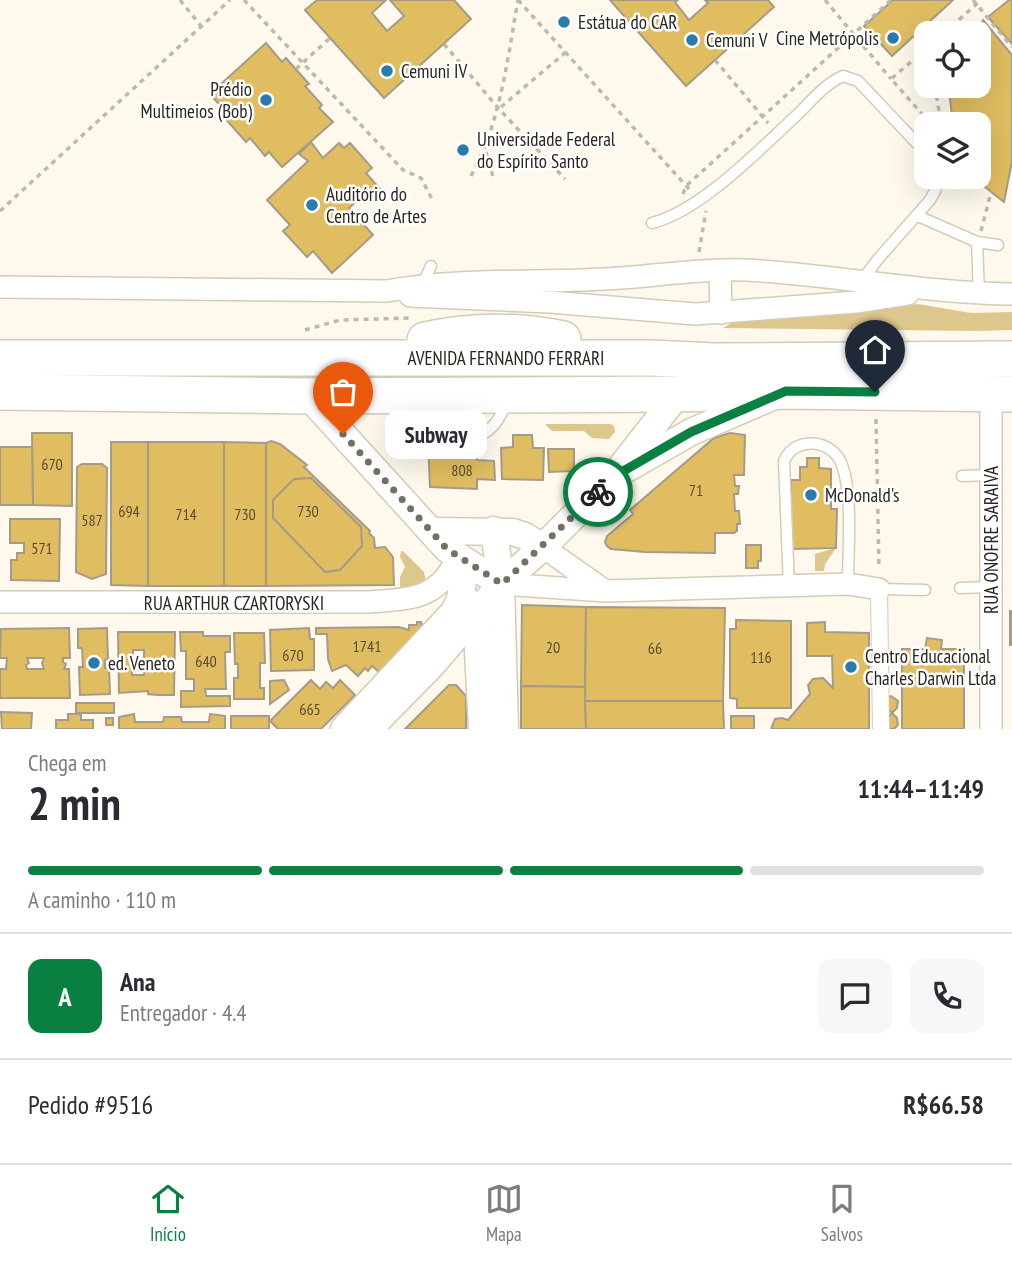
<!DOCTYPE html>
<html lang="pt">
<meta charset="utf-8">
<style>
:root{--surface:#fff;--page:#f7f7f7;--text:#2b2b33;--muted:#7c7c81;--line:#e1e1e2;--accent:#0b8043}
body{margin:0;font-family:"PT Sans Narrow",sans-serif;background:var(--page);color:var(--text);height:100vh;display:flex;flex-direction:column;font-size:26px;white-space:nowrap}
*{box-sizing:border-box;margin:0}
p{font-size:23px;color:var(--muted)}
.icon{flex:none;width:38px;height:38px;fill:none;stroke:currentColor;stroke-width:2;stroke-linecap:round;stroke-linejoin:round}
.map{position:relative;height:729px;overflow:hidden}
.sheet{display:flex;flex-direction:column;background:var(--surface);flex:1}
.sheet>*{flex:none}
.tools{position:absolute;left:914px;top:21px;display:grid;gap:14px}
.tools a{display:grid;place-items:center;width:77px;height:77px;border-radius:14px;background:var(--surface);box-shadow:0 7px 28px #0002;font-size:35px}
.pin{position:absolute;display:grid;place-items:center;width:60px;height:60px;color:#fff;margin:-72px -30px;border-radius:50% 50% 50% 0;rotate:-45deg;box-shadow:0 0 7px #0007}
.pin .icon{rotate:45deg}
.courier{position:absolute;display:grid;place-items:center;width:70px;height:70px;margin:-35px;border:5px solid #0b8043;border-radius:50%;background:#fff;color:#222;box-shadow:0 2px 9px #0007}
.bubble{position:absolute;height:49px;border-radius:14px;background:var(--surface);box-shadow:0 7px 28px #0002;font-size:23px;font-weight:800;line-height:49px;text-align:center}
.head em{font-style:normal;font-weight:800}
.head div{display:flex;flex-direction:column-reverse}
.head{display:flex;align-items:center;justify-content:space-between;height:119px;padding:0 28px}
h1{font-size:46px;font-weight:800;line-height:52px}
.bar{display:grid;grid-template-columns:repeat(4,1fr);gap:10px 7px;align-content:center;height:84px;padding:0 28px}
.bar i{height:9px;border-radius:5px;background:var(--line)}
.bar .current{background:var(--accent)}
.bar p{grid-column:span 4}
.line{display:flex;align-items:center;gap:18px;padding:0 28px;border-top:2px solid var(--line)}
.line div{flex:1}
.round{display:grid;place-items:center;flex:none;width:74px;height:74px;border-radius:14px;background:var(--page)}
.menu{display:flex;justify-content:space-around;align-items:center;height:98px;border-top:2px solid var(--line);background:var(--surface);font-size:19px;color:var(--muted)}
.menu a{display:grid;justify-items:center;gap:4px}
.menu .current{color:var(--accent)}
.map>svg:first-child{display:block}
.green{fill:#dec78d}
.building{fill:#e0bd61;stroke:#a49c88;stroke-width:2;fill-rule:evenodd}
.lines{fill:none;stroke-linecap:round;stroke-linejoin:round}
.service-casing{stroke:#d4ccb7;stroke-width:13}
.pedestrian-casing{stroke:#d4ccb7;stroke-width:18}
.minor-casing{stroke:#d4ccb7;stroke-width:24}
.tertiary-casing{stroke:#d4ccb7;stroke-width:29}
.primary-casing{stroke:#d4ccb7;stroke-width:38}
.path{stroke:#bdb9ad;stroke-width:3.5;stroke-dasharray:5 5;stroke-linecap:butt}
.service{stroke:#fff;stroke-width:10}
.pedestrian{stroke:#fff;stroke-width:16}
.minor{stroke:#fff;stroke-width:21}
.tertiary{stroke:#fff;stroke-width:26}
.primary{stroke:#fff;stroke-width:35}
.done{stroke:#747066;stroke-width:7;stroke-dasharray:0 12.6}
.route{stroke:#0b8043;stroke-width:9}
.poi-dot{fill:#287bab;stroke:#fff;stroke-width:2.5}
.labels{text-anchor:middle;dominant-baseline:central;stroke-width:5;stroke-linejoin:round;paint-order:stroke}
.number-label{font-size:16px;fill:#574c2f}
.poi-label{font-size:19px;fill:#29261e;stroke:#fff;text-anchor:start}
.street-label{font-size:19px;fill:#29261e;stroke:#fff}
</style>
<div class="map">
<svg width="1012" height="729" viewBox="0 0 1012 729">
<rect width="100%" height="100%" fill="#fef9ec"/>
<g class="green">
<path d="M918 304 971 313 1012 312V330L976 331 723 328 736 320Z"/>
<path d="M427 423 464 424 468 427 469 432H435Z"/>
<path d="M545 424H610L614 426 615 432 609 439 592 438 584 431H552Z"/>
<path d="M836 548 825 564 824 571H815V554Z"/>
<path d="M401 551H403L424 572 426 582 417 587H400V577L405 567 400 557Z"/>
</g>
<g class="building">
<path d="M317 0H386L372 13 387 31 404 16 390 0H454L471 19 384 98 305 10Z"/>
<path d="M610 0H678L675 2 689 20 708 3 705 0H768L774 7 686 86Z"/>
<path d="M893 0H953L892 56 864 26Z"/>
<path d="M1009 0H1012V44L988 17Z"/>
<path d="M983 20 1012 55V161L1004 202 985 187 976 177H978V124H953L949 91 946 86H978V33H976Z"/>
<path d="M266 43 282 62 286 58 309 84 305 86 322 105 319 108 333 122 282 167 269 152 265 156 250 138 246 142 222 115 226 112 210 94Z"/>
<path d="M311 142 323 158 339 143 344 148 350 143 372 168 366 173 380 189 365 202 360 198 349 208 373 235 332 273 313 251 307 257 283 231 290 225 267 200 308 161 299 154Z"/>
<path d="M32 433H72V506L33 505Z"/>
<path d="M730 433 745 435 744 475H734L735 486H739L738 494H734L735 511H739L740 524H737V531L734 533H715V553L645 552 611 549 607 546 605 542 607 536 633 514 630 510 714 438Z"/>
<path d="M513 435H532L533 448H544L543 480 502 479 501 448 513 447Z"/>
<path d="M271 441 280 444 307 465 304 467 370 531 369 533 374 538 375 548 385 547 393 557 394 585 266 586V443Z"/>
<path d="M428 441 477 443V460L494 461 495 480 477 479V489L430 487Z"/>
<path d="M111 442H148V586L111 585Z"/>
<rect x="148" y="442" width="76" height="144"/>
<path d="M224 442 266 443V586H224Z"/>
<path d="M0 447H32L33 505H0Z"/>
<path d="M548 449H574V471L549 472Z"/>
<path d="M807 458H819V468L831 469V509H837L836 548 790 549 791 480H800V467H807Z"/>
<path d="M82 464H102L107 468 106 574 92 579 76 572 77 467Z"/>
<path d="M311 478 361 527 362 546 340 570 325 572 273 518V500L294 479Z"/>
<path d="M10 519H60L59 581 11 580V560H17V553H24V543H10Z"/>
<path d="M746 545H761V561H758V568H746Z"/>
<path d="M522 605 586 607 585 687 521 686Z"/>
<path d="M586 607 725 608 723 701H585Z"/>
<rect x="1010" y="611" width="2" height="34"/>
<path d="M736 620 791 621V708H737V699L730 698V629H736Z"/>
<path d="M417 622H421L423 630 380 673 372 666 368 671 365 668 358 676 346 665 332 671 328 659 327 634H316V628L399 627 409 630V625H417Z"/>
<path d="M825 622V632L869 633V729H771L775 719 782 718 788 720 810 694 808 685 813 679 823 678 833 688 832 656H807V623Z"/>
<path d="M69 628 70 658H63V662L66 664 64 669H69L70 698H0V669H6L7 658H0L1 629ZM27 658H44L42 663 44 669H27L26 665 29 663Z"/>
<path d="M107 628 108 659 105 660V668H109L110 694 80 695 79 667H83L82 648H78V629Z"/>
<path d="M309 628 310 639H314V670L271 671 270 630Z"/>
<path d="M118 632H175L174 695H157L148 694V691L119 693ZM133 650H144V660H133ZM144 664V675H132V665Z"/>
<path d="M180 632H203V636H230V652H225L226 689H205L206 696H230V706L181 707V691H194V679H186V651H181Z"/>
<path d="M234 633H264L265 663H260V688H264V699H234V678H238V664H235Z"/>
<path d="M927 638 942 640 941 649H964V729H902V649H925Z"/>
<path d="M284 680 289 690 270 704V681Z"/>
<path d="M311 680 320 689 326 682 333 688 340 680 355 695 321 729H278L270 721Z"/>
<path d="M449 685H456L466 696V729H405Z"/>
<path d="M521 686 585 687 586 729H521Z"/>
<path d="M891 696 898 701 897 708 892 713 887 708 886 700Z"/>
<path d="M585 701H723L724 729H586Z"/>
<rect x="76" y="703" width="38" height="10"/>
<path d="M1 712 32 713 31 729H2Z"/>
<path d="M892 713 897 718 898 725 894 729H890L887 726V719Z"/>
<path d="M68 714H81V720H93V729H56V720H68Z"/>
<path d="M134 714 135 722H163L164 717H181L182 722H209L210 714 218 715 225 716V729H119V717Z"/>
<rect x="231" y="716" width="38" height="13"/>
<rect x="731" y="716" width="23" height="13"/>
<rect x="106" y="718" width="7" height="7"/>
</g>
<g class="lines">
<defs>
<g id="service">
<path d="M918 216 977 242 998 245"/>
<path d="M652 223C701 211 761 148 798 114 812 100 825 84 843 76L858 81 926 153"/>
<path d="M977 242 979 294"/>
<path d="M860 283 878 259 930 200 935 191 938 177"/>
<path d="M422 286 431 266"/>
<path d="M402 401 421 435C464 436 489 450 507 401"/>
<path d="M962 476 991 475"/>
<path d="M789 586 784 461C795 435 833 439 842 465 853 495 848 550 848 584"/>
<path d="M960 588 991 587"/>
<path d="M879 589 925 590"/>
</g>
<path id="pedestrian" d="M879 589 881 729"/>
<g id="minor">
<path d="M720 271 721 313"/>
<path d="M0 287 387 291C458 278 532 283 604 279 652 277 700 268 747 270 836 275 923 293 1012 294"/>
<path d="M410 296 550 302 695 314 856 302 908 294"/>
<path d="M991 393V729"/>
<path d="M543 547 604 590"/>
<path d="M501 584 606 591 848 584 879 589"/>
<path d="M0 602H368C405 599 435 601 454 564"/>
</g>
<g id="tertiary">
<path d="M308 396 447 549 501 584"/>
<path d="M623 471 691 432 774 396"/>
<path d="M494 530 501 584 505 729"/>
<path d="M432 531 513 532 525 536 543 547"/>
<path d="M473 604 476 612 482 729"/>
<path d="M344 729 454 612 460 599 463 581"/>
<path d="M369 729 431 666 501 584 543 547 613 477 678 394"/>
</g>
<g id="primary">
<path d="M425 340C469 330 518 330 563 339"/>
<path d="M0 358H651L714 361 1012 359"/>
<path d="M0 392 308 396 678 394 786 391 1012 394"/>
</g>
</defs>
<use href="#service" class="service-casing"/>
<use href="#pedestrian" class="pedestrian-casing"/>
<use href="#minor" class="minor-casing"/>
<use href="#tertiary" class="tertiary-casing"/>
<use href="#primary" class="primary-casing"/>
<g class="path">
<path d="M180 0 201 26"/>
<path d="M244 0 403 170 421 178 433 201"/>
<path d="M518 0 689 189"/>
<path d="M825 0 891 79"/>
<path d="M973 0 1012 47"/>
<path d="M944 33 981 0"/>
<path d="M444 44 499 109 565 179"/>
<path d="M926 49 891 79 931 124"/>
<path d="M715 60 768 123"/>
<path d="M296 69 330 38"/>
<path d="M935 86 941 124"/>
<path d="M501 107 566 52"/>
<path d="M486 152 493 177"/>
<path d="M471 176C501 121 507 61 518 0"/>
<path d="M683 194 686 186 891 0"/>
<path d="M0 211 230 0"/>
<path d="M981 231 991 192"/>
<path d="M699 252 706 211"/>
<path d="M305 330 340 320 411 318"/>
<path d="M876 419 879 569"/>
</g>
<use href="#service" class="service"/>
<use href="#pedestrian" class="pedestrian"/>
<use href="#minor" class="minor"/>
<use href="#tertiary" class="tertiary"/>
<use href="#primary" class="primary"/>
</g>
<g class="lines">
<path class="done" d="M343 434 447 549 502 584 598 492"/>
<path class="route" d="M598 492 613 477 691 432 786 391 875 392"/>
</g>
<g class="poi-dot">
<circle cx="564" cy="22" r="7"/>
<circle cx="893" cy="38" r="7"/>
<circle cx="692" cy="40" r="7"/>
<circle cx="387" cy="71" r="7"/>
<circle cx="266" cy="100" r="7"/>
<circle cx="463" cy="150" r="7"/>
<circle cx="312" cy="205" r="7"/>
<circle cx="811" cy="495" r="7"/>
<circle cx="94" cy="663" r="7"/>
<circle cx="851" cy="667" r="7"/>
</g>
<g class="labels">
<g class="number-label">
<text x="52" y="464">670</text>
<text x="462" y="470">808</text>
<text x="696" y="490">71</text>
<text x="129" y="511">694</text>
<text x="308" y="511">730</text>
<text x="186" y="514">714</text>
<text x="245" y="514">730</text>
<text x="92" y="520">587</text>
<text x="42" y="548">571</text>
<text x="367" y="646">1741</text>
<text x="553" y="647">20</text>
<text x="655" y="648">66</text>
<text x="293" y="655">670</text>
<text x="761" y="657">116</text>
<text x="206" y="661">640</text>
<text x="310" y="709">665</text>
</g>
<g class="poi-label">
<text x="578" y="22">Estátua do CAR</text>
<text x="879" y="38" text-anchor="end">Cine Metrópolis</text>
<text x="706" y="40">Cemuni V</text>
<text x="401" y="71">Cemuni IV</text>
<text x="252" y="89" text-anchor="end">Prédio<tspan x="252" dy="22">Multimeios (Bob)</tspan></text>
<text x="477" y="139">Universidade Federal<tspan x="477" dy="22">do Espírito Santo</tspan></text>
<text x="326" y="194">Auditório do<tspan x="326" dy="22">Centro de Artes</tspan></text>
<text x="825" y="495">McDonald's</text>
<text x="865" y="656">Centro Educacional<tspan x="865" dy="22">Charles Darwin Ltda</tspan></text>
<text x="108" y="663">ed. Veneto</text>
</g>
<g class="street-label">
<text x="506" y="358">AVENIDA FERNANDO FERRARI</text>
<text transform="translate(991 540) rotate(-90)">RUA ONOFRE SARAIVA</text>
<text x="234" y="603">RUA ARTHUR CZARTORYSKI</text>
</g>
</g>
</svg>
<div class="tools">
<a><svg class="icon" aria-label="locate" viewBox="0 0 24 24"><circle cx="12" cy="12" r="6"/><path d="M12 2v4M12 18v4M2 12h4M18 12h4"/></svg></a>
<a><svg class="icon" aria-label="layers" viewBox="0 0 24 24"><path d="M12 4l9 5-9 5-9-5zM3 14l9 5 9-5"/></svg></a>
</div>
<div class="pin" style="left:343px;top:434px;background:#ea580c"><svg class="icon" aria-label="bag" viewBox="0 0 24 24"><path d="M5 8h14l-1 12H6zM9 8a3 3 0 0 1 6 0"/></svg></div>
<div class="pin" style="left:875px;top:392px;background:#1f2937"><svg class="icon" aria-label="home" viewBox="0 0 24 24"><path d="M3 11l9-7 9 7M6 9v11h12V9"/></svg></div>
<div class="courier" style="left:598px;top:492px"><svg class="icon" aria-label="bike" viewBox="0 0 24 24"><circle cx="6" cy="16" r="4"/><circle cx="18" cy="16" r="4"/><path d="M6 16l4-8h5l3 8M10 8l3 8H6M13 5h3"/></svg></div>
<div class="bubble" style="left:385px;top:410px;width:102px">Subway</div>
</div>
<section class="sheet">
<div class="head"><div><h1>2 min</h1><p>Chega em</p></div><em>11:44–11:49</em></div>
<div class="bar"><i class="current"></i><i class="current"></i><i class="current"></i><i></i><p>A caminho · 110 m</p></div>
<div class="line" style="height:126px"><b class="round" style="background:var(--accent);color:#fff">A</b><div><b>Ana</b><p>Entregador · 4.4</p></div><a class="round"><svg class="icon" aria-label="chat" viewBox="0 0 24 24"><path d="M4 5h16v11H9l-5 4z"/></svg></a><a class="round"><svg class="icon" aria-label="phone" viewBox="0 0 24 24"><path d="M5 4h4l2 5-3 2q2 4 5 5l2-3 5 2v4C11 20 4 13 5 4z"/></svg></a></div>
<div class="line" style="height:91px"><div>Pedido #9516</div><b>R$66.58</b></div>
</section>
<nav class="menu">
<a class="current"><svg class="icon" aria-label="home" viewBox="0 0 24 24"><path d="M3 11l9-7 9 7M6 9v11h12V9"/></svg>Início</a>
<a><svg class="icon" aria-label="map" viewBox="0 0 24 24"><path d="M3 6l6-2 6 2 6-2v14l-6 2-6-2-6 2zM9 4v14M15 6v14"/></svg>Mapa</a>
<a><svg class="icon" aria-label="saved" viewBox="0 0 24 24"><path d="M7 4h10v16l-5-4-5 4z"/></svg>Salvos</a>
</nav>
